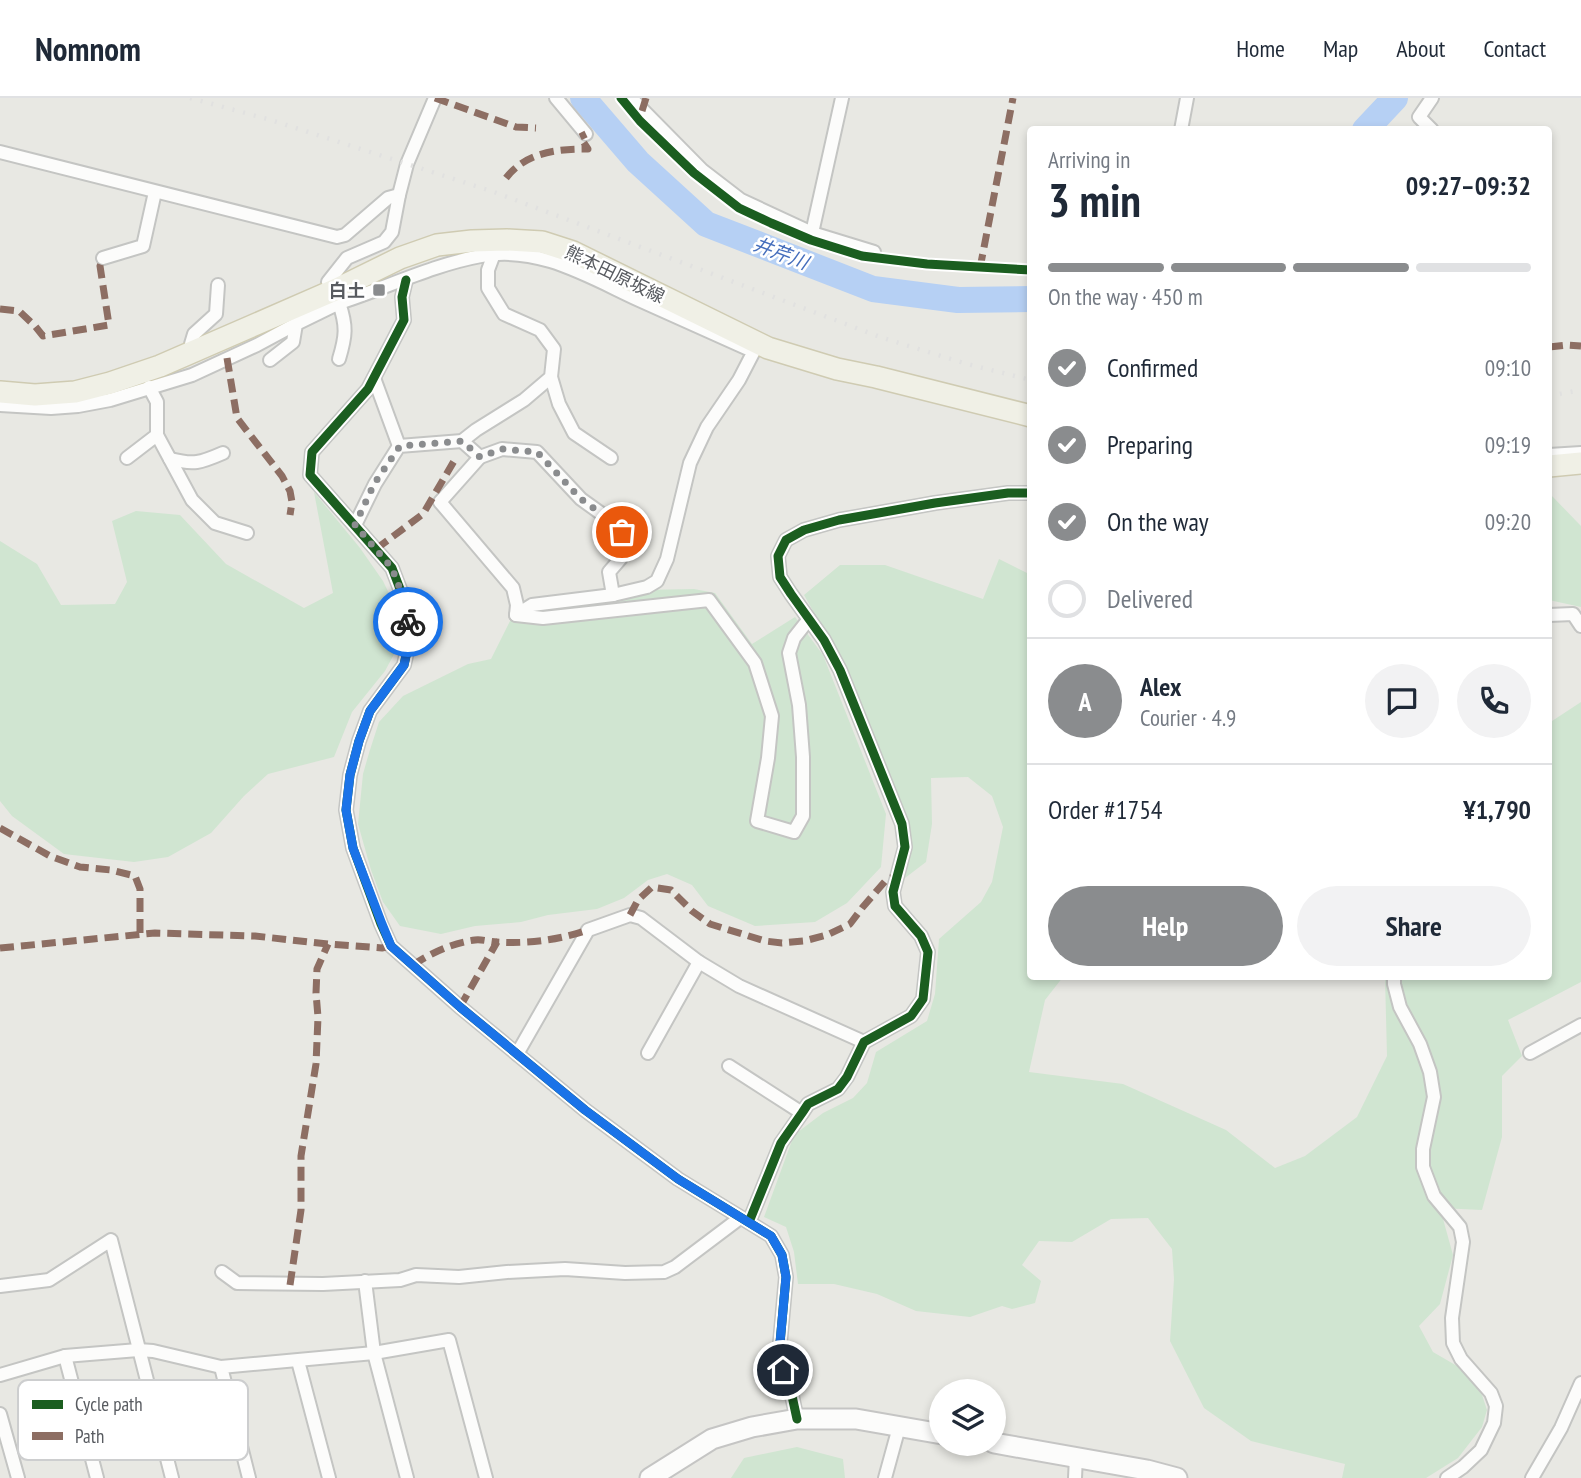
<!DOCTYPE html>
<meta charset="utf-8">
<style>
:root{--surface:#fff;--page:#f2f2f3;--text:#1f2937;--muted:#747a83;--line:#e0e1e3;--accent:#8a8c8e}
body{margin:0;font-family:"PT Sans Narrow","Noto Sans JP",sans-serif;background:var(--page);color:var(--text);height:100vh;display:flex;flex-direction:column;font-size:26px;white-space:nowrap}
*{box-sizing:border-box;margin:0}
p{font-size:23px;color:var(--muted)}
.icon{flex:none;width:38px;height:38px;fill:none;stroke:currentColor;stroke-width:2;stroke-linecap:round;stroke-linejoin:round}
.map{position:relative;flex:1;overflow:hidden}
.sheet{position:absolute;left:1027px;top:28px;width:525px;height:854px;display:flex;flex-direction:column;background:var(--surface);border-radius:7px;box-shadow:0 4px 10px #0003}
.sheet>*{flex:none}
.tools{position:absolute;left:929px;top:1281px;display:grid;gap:14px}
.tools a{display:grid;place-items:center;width:77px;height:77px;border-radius:50%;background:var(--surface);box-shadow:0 4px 10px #0003;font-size:35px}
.pin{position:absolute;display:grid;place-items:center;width:60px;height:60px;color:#fff;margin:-30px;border:4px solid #fff;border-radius:50%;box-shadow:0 2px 7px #0007}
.courier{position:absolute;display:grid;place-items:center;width:70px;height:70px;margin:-35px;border:5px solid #1a73e8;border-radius:50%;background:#fff;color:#222;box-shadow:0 2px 9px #0007}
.summary em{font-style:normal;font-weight:800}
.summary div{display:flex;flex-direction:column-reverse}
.summary{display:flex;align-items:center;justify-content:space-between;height:119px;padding:0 21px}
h1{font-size:46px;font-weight:800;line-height:52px}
.bar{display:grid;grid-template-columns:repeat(4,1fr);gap:10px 7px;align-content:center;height:84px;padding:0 21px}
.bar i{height:9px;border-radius:5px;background:var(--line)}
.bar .active{background:var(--accent)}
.bar p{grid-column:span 4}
.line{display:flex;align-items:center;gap:18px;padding:0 21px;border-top:2px solid var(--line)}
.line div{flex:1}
.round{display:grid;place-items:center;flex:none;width:74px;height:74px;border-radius:37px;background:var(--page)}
ol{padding:0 21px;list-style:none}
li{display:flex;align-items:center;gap:21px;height:77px}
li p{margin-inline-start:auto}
li .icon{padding:7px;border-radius:50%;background:var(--accent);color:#fff;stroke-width:4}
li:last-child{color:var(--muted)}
li i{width:38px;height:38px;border:4px solid var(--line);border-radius:50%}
.action{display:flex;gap:14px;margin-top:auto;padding:14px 21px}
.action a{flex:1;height:80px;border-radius:42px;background:var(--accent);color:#fff;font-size:28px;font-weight:800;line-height:80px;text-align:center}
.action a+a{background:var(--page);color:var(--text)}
header{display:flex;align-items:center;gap:42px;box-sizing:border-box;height:98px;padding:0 35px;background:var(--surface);border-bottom:2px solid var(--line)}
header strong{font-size:33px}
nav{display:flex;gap:38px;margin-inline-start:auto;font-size:24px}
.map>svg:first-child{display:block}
.green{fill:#d0e5d1}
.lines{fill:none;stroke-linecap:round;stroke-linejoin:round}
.river{stroke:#b6d0f4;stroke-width:26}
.minor-casing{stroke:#c4c5c3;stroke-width:16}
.secondary-casing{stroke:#c5c5c4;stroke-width:23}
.primary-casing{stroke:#cfcbb2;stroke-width:24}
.minor{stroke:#fcfcfb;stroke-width:12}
.secondary{stroke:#fcfcfb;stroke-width:19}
.primary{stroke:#f0f0e6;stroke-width:21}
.rail{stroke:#e1e1e0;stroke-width:4.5;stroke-dasharray:2 9;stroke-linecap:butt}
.quiet{stroke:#8d6e63;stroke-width:7;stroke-dasharray:14 7;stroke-linecap:butt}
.cycleway-casing{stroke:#fff;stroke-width:13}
.cycleway{stroke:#1b5e20;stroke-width:9}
.done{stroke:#8a8c8e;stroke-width:7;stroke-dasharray:0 12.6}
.route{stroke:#1a73e8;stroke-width:9}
.poi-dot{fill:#8a8c8e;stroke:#fff;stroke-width:2.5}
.labels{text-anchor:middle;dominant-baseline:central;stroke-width:5;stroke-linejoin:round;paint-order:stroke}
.street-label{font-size:18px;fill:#585b60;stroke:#fff}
.poi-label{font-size:18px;font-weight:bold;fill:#585b60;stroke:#fff;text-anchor:end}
.water-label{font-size:19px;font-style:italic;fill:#456ebc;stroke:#fff}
.key{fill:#fff;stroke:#cdcecf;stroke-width:2}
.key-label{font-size:19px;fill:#585b60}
</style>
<header>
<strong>Nomnom</strong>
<nav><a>Home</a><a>Map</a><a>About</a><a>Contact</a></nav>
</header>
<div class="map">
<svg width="1581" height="1380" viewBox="0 0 1581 1380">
<rect width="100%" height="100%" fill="#e8e8e3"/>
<g class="green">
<path d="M314 394 360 450 383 483 398 514 399 547 385 573 352 614 334 659 268 676 244 698 211 735 168 759 134 764 64 756 12 718 0 703V443L37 466 61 507 115 506 127 484 112 423 136 413 180 417 226 466 304 510 333 495Z"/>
<path d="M1549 395 1581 428V509L1549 502Z"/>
<path d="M999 461 1031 477V878L1063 879 1045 902 1029 974 1123 986 1226 1032 1275 1070 1305 1058 1357 1019 1387 958 1385 879 1549 878V625L1581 604V884L1508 922 1522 958 1502 978V1039L1482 1112 1440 1110 1453 1157 1440 1206 1419 1228 1433 1254 1464 1272 1482 1297 1487 1312 1482 1329 1458 1360 1426 1380H1342L1345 1366 1251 1343 1204 1310 1170 1243 1174 1181 1172 1151 1148 1120 1111 1121 1072 1144 1039 1143 1022 1167 1041 1183 1035 1205 1012 1211 1002 1208 970 1219 916 1213 877 1196 834 1186H798L794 1154 786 1129 764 1119 794 1037 823 1015 853 1000 867 985 876 954 927 923 935 896 939 841 981 804 992 784 1003 729 992 698 968 679 931 680 932 726 926 764 905 780 909 755V726L880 659 844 568 804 497 840 467H885L983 501Z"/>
<path d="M694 491 715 495 752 546 795 519 823 557 886 716 881 769 847 805 815 824 755 828 708 808 692 787 667 776 648 782 624 800 597 811 548 817 521 824 475 828 441 836 400 828 383 804 371 772 358 726 363 676 369 655 379 624 403 598 468 566 491 561 510 523 532 502 641 492Z"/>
<path d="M797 1349 843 1361 845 1380H731L744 1360Z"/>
</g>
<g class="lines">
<g class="river">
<path d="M583 0 638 64 706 126 873 191 958 202 1031 201"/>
<path d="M1365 32 1395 0"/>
</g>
<defs>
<g id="minor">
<path d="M556 0 586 36"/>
<path d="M631 0 702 72 741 102 812 135 874 154"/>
<path d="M1432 0 1419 19 1432 32"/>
<path d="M1181 32 1187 0"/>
<path d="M0 54 337 139 345 137 388 100 399 97"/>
<path d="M812 135 842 0"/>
<path d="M103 160 143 148 155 94"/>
<path d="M406 182 402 199 404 222 368 291 312 354 310 377 392 470 400 491 408 519 409 544 404 567 370 613 359 643 350 677 346 712 353 750 381 826 391 848 460 909 585 1012 678 1081 771 1138 782 1157 786 1179 780 1245 783 1272 792 1298 797 1321"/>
<path d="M328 184 347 160 384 144 392 134 399 97 407 66 435 0"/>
<path d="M339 190V205C386 190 432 167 481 158 538 147 589 179 639 202 674 218 710 234 746 250"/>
<path d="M191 246 194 236 216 216 218 187"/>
<path d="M270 262 293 244 296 226 339 205C347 228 346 238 339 261"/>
<path d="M551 279 559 306 574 335 611 360"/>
<path d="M374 280 399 348"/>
<path d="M149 289 157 304V337L192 402 215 425 247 435"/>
<path d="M0 307 51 310 78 308 110 302 192 277 257 247 296 226"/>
<path d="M462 343 480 359 440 404 513 490 517 507 516 517 532 507 613 497 647 489 657 483 667 461 690 365 707 329 739 282 754 253"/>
<path d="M1549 357 1581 355"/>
<path d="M480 359 502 351 537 354 581 401 606 419 622 434 621 460 609 474 613 497"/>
<path d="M127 360 157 337"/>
<path d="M170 361C194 367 200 365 223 355"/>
<path d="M355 427 375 386 399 348 462 343 476 332 524 302 551 279 554 251 540 232 504 216 488 190V172L494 156"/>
<path d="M516 517 543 520 709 502 755 565 772 618 768 660 757 723 794 734 803 718V659L799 607 789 555 794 540 809 521"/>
<path d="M1549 517 1573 516 1581 528"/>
<path d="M1394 878V886L1400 909 1420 946 1430 974 1434 999 1423 1051V1069L1434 1098 1460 1129 1463 1144 1452 1220 1453 1245 1461 1261 1491 1295 1496 1308 1494 1325 1481 1352 1463 1369 1447 1380"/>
<path d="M648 955 699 864 739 888 864 944"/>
<path d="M1530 955 1581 927"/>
<path d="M517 956 588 832 630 817 641 820 699 864"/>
<path d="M729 968 802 1015"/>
<path d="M749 1124 781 1045 802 1015 808 1006 838 991 847 979 864 944 911 918 923 901 928 854 921 838 895 808 893 794 905 749 902 726 840 572 824 542 791 496 780 479 778 458 786 442 804 432 839 422 935 405 1008 395H1031"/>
<path d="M222 1174 237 1185 323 1186 400 1182 416 1177 459 1179 507 1174 565 1171 625 1175 664 1174 675 1169 740 1120"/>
<path d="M365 1183 374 1255 407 1380"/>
<path d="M0 1188 49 1182 111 1142 172 1380"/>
<path d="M65 1258 97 1380"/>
<path d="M298 1263 329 1380"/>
<path d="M0 1277 65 1258 138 1252 153 1253 221 1269"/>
<path d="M0 1316 18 1380"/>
<path d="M249 1380 221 1269 374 1255 449 1242 486 1380"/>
<path d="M885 1380 899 1329"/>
<path d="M1075 1380 1076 1359"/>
<path d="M1532 1380 1561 1330 1581 1285"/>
</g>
<g id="secondary">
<path d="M994 1345 1147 1372 1177 1380"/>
<path d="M650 1380 712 1341 752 1329 797 1321H856L942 1336"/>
</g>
<g id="primary">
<path d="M0 294 35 297 75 294 110 285 160 268 337 191 400 160 437 147 472 143 507 142 542 144 573 154 768 250 837 271 876 279 1031 318"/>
<path d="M1549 368 1581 365"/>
</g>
</defs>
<use href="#minor" class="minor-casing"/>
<use href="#secondary" class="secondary-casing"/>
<use href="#primary" class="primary-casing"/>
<use href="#minor" class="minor"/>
<use href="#secondary" class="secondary"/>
<use href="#primary" class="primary"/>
<g class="rail">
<path d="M190 0 271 22 494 94 883 240 967 266 1031 282"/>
<path d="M1549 298 1581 292"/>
</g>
<g class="quiet">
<path d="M435 0 516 29 536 30"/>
<path d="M642 13 646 0"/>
<path d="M506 80C526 54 557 51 588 51L580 39 586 36"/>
<path d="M980 170 1013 0"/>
<path d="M0 211 19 213 35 228 43 238 109 227 100 168 103 160"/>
<path d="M1549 249 1567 247 1581 248"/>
<path d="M227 260 237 320 282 378 290 393 292 404 290 417"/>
<path d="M376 451 423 416 457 358"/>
<path d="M0 730 50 758 80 769 111 772 135 778 140 791V837"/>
<path d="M630 817 638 802 652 789 671 792 692 813 710 826 765 843 782 845 804 843 827 837 850 826 862 810 887 781 896 779"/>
<path d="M0 850 155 835 255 838 328 846 382 850 391 848"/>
<path d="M413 867C431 855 452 845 475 842 482 841 490 844 497 844"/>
<path d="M460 909 497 844C528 846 559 842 588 832"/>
<path d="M290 1187 301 1112V1058L316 966 318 919 316 895 317 871 328 846"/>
</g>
<defs>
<g id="cycleway">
<path d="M621 0 640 23 694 75 739 110 771 125 811 142 862 158 927 166 1031 172"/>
<path d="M406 182 402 199 404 222 368 291 312 354 310 377 392 470 400 491 408 519 409 544 404 567 370 613 359 643 350 677 346 712 353 750 381 826 391 848 460 909 585 1012 678 1081 771 1138 782 1157 786 1179 780 1245 783 1272 792 1298 797 1321"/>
<path d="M749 1124 781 1045 802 1015 808 1006 838 991 847 979 864 944 911 918 923 901 928 854 921 838 895 808 893 794 905 749 902 726 840 572 824 542 791 496 780 479 778 458 786 442 804 432 839 422 935 405 1008 395H1031"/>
</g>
</defs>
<use href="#cycleway" class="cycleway-casing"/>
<use href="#cycleway" class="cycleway"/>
</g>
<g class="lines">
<path class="done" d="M408 524 400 491 392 470 355 427 374 386 400 348 462 343 480 359 502 351 537 354 581 401 606 419 622 434"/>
<path class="route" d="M408 524 409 544 404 567 370 613 359 643 350 677 346 712 353 750 382 826 391 848 460 909 585 1012 678 1081 771 1138 782 1157 786 1179 780 1245 783 1272"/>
</g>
<rect class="poi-dot" x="372" y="185" width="14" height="14" rx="3.5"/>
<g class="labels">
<g class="street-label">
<text transform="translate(615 176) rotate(26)">熊本田原坂線</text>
</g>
<g class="poi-label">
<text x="365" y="192">白土</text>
</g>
<g class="water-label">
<text transform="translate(781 155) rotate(21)">井芹川</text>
</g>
</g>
<rect x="18" y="1282" width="230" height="80" rx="10" class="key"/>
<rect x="32" y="1302" width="31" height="9" fill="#1b5e20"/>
<rect x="32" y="1334" width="31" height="8" fill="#8d6e63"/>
<g class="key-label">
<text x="75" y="1313">Cycle path</text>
<text x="75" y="1345">Path</text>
</g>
</svg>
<div class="tools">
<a><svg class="icon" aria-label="layers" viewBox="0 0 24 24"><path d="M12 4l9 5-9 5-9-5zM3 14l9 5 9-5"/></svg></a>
</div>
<div class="pin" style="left:622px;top:434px;background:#ea580c"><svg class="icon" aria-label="bag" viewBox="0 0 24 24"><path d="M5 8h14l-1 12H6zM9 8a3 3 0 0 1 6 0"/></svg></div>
<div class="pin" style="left:783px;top:1272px;background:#1f2937"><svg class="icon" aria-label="home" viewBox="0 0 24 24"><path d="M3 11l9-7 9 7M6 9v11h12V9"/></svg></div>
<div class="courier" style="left:408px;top:524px"><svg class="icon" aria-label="bike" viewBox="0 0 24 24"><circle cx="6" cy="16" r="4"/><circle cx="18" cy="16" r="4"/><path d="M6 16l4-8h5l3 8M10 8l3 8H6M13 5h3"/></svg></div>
<section class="sheet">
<div class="summary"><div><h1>3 min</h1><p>Arriving in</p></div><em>09:27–09:32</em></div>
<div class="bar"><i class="active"></i><i class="active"></i><i class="active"></i><i></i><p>On the way · 450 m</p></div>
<ol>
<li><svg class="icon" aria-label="check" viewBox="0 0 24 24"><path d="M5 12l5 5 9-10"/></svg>Confirmed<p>09:10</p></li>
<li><svg class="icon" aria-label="check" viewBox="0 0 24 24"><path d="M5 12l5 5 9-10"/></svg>Preparing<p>09:19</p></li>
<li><svg class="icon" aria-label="check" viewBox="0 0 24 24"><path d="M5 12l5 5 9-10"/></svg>On the way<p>09:20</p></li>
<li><i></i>Delivered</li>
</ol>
<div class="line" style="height:126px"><b class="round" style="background:var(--accent);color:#fff">A</b><div><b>Alex</b><p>Courier · 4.9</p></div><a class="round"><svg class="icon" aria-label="chat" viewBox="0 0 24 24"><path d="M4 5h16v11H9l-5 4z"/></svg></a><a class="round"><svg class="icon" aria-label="phone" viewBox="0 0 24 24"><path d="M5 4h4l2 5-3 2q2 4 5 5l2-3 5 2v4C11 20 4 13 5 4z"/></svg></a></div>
<div class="line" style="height:91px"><div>Order #1754</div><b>¥1,790</b></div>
<div class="action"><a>Help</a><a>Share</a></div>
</section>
</div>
